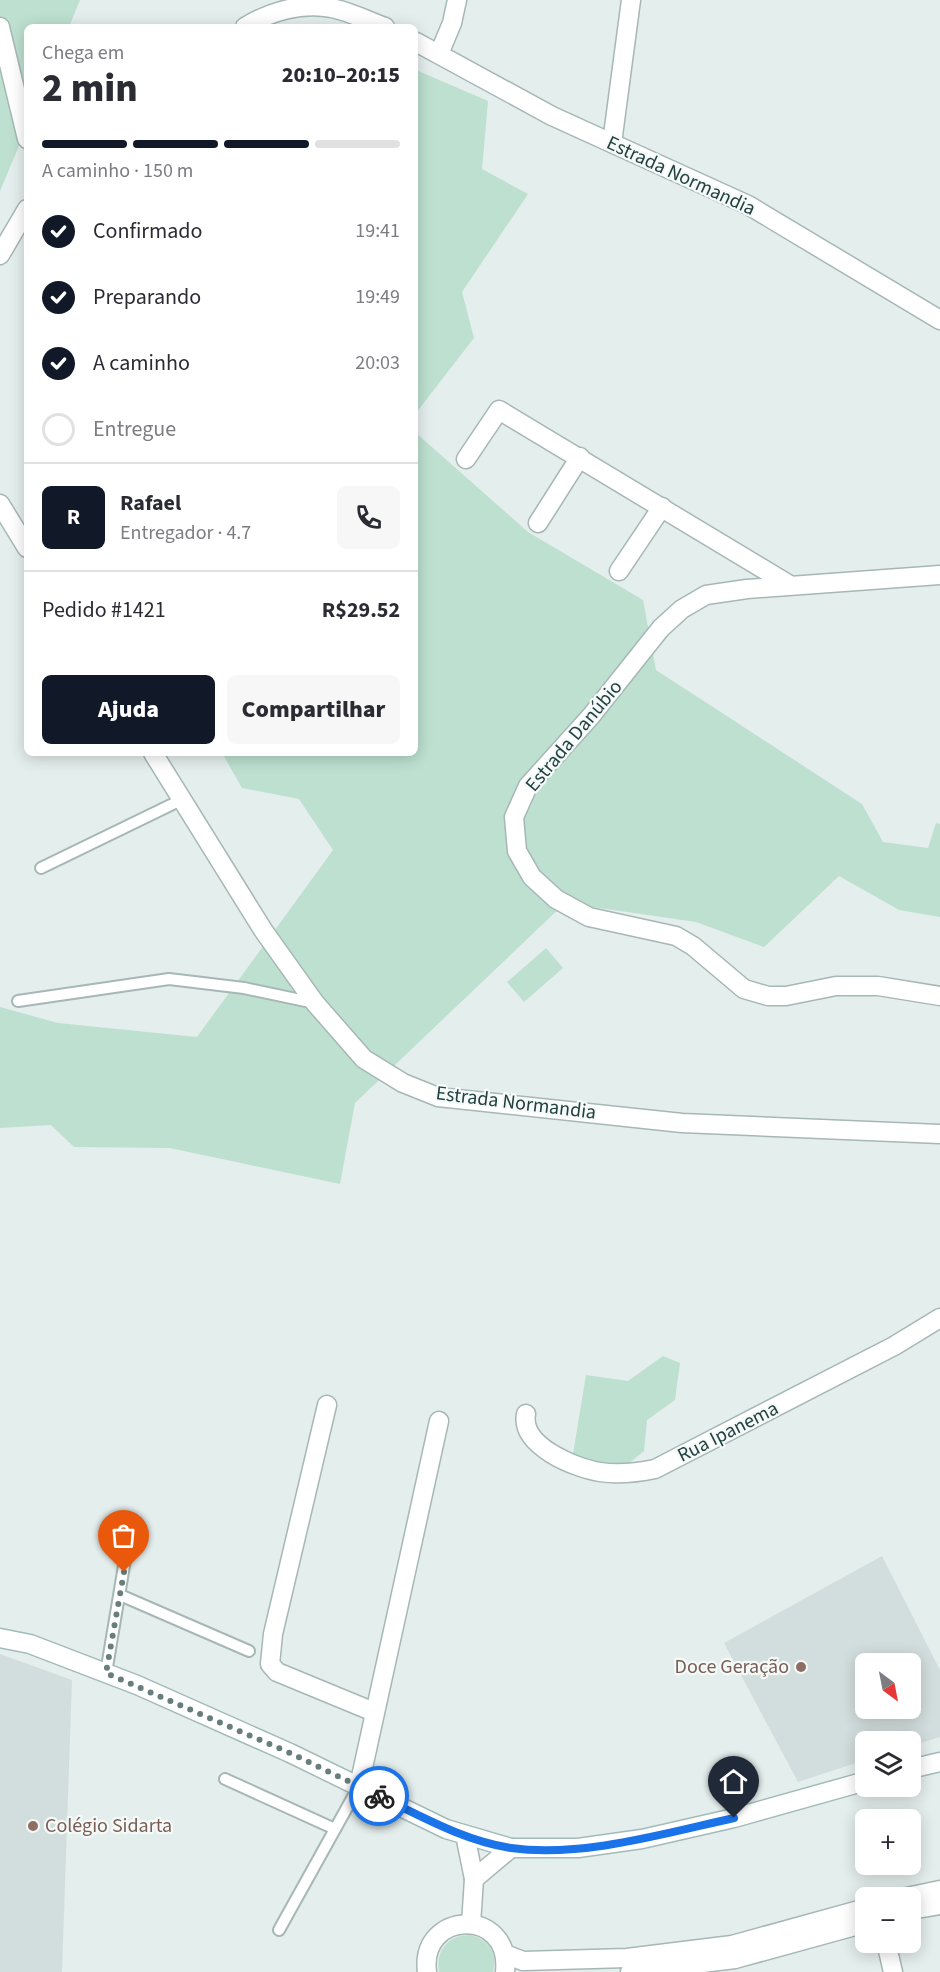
<!DOCTYPE html>
<html lang="pt">
<meta charset="utf-8">
<style>
:root{--surface:#fff;--page:#f7f7f7;--text:#2b2b33;--muted:#7c7c81;--line:#e1e1e2;--accent:#111827}
body{margin:0;font-family:"Source Sans 3",sans-serif;background:var(--page);color:var(--text);height:100vh;display:flex;flex-direction:column;font-size:22px;white-space:nowrap}
*{box-sizing:border-box;margin:0}
p{font-size:20px;color:var(--muted)}
.icon{flex:none;width:33px;height:33px;fill:none;stroke:currentColor;stroke-width:2;stroke-linecap:round;stroke-linejoin:round}
.map{position:relative;flex:1;overflow:hidden}
.panel{position:absolute;left:24px;top:24px;width:394px;height:732px;display:flex;flex-direction:column;background:var(--surface);border-radius:9px;box-shadow:0 3px 15px #0003}
.panel>*{flex:none}
.needle{width:39px;rotate:148deg}
.fabs{position:absolute;left:855px;top:1653px;display:grid;gap:12px}
.fabs a{display:grid;place-items:center;width:66px;height:66px;border-radius:9px;background:var(--surface);box-shadow:0 3px 15px #0003;font-size:30px}
.pin{position:absolute;display:grid;place-items:center;width:51px;height:51px;color:#fff;margin:-62px -26px;border-radius:50% 50% 50% 0;rotate:-45deg;box-shadow:0 0 6px #0007}
.pin .icon{rotate:45deg}
.courier{position:absolute;display:grid;place-items:center;width:60px;height:60px;margin:-30px;border:4px solid #1a73e8;border-radius:50%;background:#fff;color:#222;box-shadow:0 2px 8px #0007}
.headline em{font-style:normal;font-weight:800}
.headline div{display:flex;flex-direction:column-reverse}
.headline{display:flex;align-items:center;justify-content:space-between;height:102px;padding:0 18px}
h1{font-size:39px;font-weight:800;line-height:45px}
.bar{display:grid;grid-template-columns:repeat(4,1fr);gap:9px 6px;align-content:center;height:72px;padding:0 18px}
.bar i{height:8px;border-radius:4px;background:var(--line)}
.bar .on{background:var(--accent)}
.bar p{grid-column:span 4}
.line{display:flex;align-items:center;gap:15px;padding:0 18px;border-top:2px solid var(--line)}
.line div{flex:1}
.round{display:grid;place-items:center;flex:none;width:63px;height:63px;border-radius:9px;background:var(--page)}
ol{padding:0 18px;list-style:none}
li{display:flex;align-items:center;gap:18px;height:66px}
li p{margin-inline-start:auto}
li .icon{padding:6px;border-radius:50%;background:var(--accent);color:#fff;stroke-width:4}
li:last-child{color:var(--muted)}
li i{width:33px;height:33px;border:3px solid var(--line);border-radius:50%}
.action{display:flex;gap:12px;margin-top:auto;padding:12px 18px}
.action a{flex:1;height:69px;border-radius:9px;background:var(--accent);color:#fff;font-size:24px;font-weight:800;line-height:69px;text-align:center}
.action a+a{background:var(--page);color:var(--text)}
.map>svg:first-child{display:block}
.built{fill:#d2dedd;fill-rule:evenodd}
.green{fill:#bde0d0}
.lines{fill:none;stroke-linecap:round;stroke-linejoin:round}
.service-casing{stroke:#a6b7b6;stroke-width:14}
.minor-casing{stroke:#a6b7b6;stroke-width:21}
.tertiary-casing{stroke:#a6b7b6;stroke-width:21}
.secondary-casing{stroke:#a2bbb9;stroke-width:21}
.service{stroke:#fff;stroke-width:10}
.minor{stroke:#fff;stroke-width:18}
.tertiary{stroke:#fff;stroke-width:18}
.secondary{stroke:#fff;stroke-width:18}
.done{stroke:#677e7d;stroke-width:6;stroke-dasharray:0 10.8}
.route{stroke:#1a73e8;stroke-width:8}
.education-dot{fill:#8d6e63;stroke:#f5faf9;stroke-width:2}
.labels{text-anchor:middle;dominant-baseline:central;stroke-width:4.5;stroke-linejoin:round;paint-order:stroke}
.street-label{font-size:20px;fill:#234141;stroke:#f5faf9}
.education-label{font-size:20px;fill:#785e54;stroke:#f5faf9;text-anchor:end}
</style>
<div class="map">
<svg width="940" height="1972" viewBox="0 0 940 1972">
<rect width="100%" height="100%" fill="#e4eeed"/>
<g class="built">
<path d="M882 1556 940 1670V1737L911 1746 910 1742H866L865 1760 798 1782 724 1643ZM866 1664H910V1708H866Z"/>
<path d="M0 1654 72 1680 62 1972H0Z"/>
</g>
<g class="green">
<path d="M0 0H80L69 27H27V127L0 191Z"/>
<path d="M416 70 488 101 482 169 528 194 462 292 474 338 416 413Z"/>
<path d="M416 433 528 532 643 600 656 670 862 804 883 842 928 848 936 823 940 824V917L899 910 839 876 764 947 696 922 565 903 355 1103 340 1184 170 1148 74 1147 51 1125 0 1128V1007L58 1023 197 1037 333 850 299 799 242 788 222 753H416Z"/>
<path d="M546 948 563 968 524 1002 507 982Z"/>
<path d="M663 1356 680 1363 675 1400 647 1420 644 1451 623 1468 586 1470 573 1454 586 1375 628 1381Z"/>
<path d="M470 1935C488 1939 498 1953 493 1972H439C435 1951 448 1935 470 1935Z"/>
</g>
<g class="lines">
<defs>
<g id="service">
<path d="M41 868 181 800"/>
<path d="M18 1001 169 979 244 988 315 1003"/>
<path d="M120 1595 249 1651"/>
<path d="M106 1673 127 1548"/>
<path d="M225 1779 335 1829"/>
<path d="M279 1930 359 1786"/>
</g>
<g id="minor">
<path d="M0 27 27 139"/>
<path d="M439 54 452 23 457 0"/>
<path d="M612 143 631 0"/>
<path d="M466 459 499 410 788 584"/>
<path d="M0 504 27 548"/>
<path d="M538 523 580 457"/>
<path d="M619 571 662 507"/>
<path d="M940 575 747 589 706 595 682 609 661 628 591 716 528 786 514 817 517 851 532 877 556 899 589 917 676 936 693 946 744 989 768 996H786L836 986H878L940 996"/>
<path d="M153 753 263 930 315 1003 364 1059 403 1083 438 1097 682 1123 940 1134"/>
<path d="M327 1405 273 1634 270 1664 277 1672 374 1712"/>
<path d="M526 1414C520 1446 575 1468 600 1472 619 1475 636 1473 655 1469L894 1346 940 1318"/>
<path d="M359 1786 439 1421"/>
<path d="M465 1835 474 1879 471 1924"/>
<path d="M474 1879 511 1848"/>
<path d="M902 1898 940 1890"/>
<path d="M910 1910 940 1905"/>
<path d="M886 1942 893 1972"/>
<path d="M505 1954 523 1961 627 1958 732 1945 866 1908"/>
<path d="M427 1972C419 1910 512 1907 505 1972"/>
<path d="M630 1972 735 1959 866 1923"/>
</g>
<g id="tertiary">
<path d="M245 27C269 12 302 2 331 8 349 11 368 21 385 27"/>
<path d="M416 42 552 116 748 205 940 320"/>
<path d="M0 255 27 209"/>
</g>
<g id="secondary">
<path d="M0 1638 30 1644 137 1685 290 1753 446 1829 511 1848H578L642 1839 734 1818 866 1781"/>
<path d="M910 1769 940 1762"/>
</g>
</defs>
<use href="#service" class="service-casing"/>
<use href="#minor" class="minor-casing"/>
<use href="#tertiary" class="tertiary-casing"/>
<use href="#secondary" class="secondary-casing"/>
<use href="#service" class="service"/>
<use href="#minor" class="minor"/>
<use href="#tertiary" class="tertiary"/>
<use href="#secondary" class="secondary"/>
</g>
<g class="lines">
<path class="done" d="M124 1572 106 1673 290 1753 379 1796"/>
<path class="route" d="M379 1796C421 1816 464 1841 511 1848 582 1858 666 1833 734 1818"/>
</g>
<g class="education-dot">
<circle cx="801" cy="1667" r="6"/>
<circle cx="33" cy="1826" r="6"/>
</g>
<g class="labels">
<g class="street-label">
<text transform="translate(681 176) rotate(25)">Estrada Normandia</text>
<text transform="translate(574 736) rotate(-50)">Estrada Danúbio</text>
<text transform="translate(516 1103) rotate(7)">Estrada Normandia</text>
<text transform="translate(728 1432) rotate(-27)">Rua Ipanema</text>
</g>
<g class="education-label">
<text x="789" y="1667">Doce Geração</text>
<text x="45" y="1826" text-anchor="start">Colégio Sidarta</text>
</g>
</g>
</svg>
<div class="fabs">
<a><svg class="needle" viewBox="-14 -14 28 28"><path d="M0-13l5 13h-10z" fill="#e53935"/><path d="M0 13l5-13h-10z" fill="#7c7c81"/></svg></a>
<a><svg class="icon" aria-label="layers" viewBox="0 0 24 24"><path d="M12 4l9 5-9 5-9-5zM3 14l9 5 9-5"/></svg></a>
<a>+</a>
<a>−</a>
</div>
<div class="pin" style="left:124px;top:1572px;background:#ea580c"><svg class="icon" aria-label="bag" viewBox="0 0 24 24"><path d="M5 8h14l-1 12H6zM9 8a3 3 0 0 1 6 0"/></svg></div>
<div class="pin" style="left:734px;top:1818px;background:#1f2937"><svg class="icon" aria-label="home" viewBox="0 0 24 24"><path d="M3 11l9-7 9 7M6 9v11h12V9"/></svg></div>
<div class="courier" style="left:379px;top:1796px"><svg class="icon" aria-label="bike" viewBox="0 0 24 24"><circle cx="6" cy="16" r="4"/><circle cx="18" cy="16" r="4"/><path d="M6 16l4-8h5l3 8M10 8l3 8H6M13 5h3"/></svg></div>
<section class="panel">
<div class="headline"><div><h1>2 min</h1><p>Chega em</p></div><em>20:10–20:15</em></div>
<div class="bar"><i class="on"></i><i class="on"></i><i class="on"></i><i></i><p>A caminho · 150 m</p></div>
<ol>
<li><svg class="icon" aria-label="check" viewBox="0 0 24 24"><path d="M5 12l5 5 9-10"/></svg>Confirmado<p>19:41</p></li>
<li><svg class="icon" aria-label="check" viewBox="0 0 24 24"><path d="M5 12l5 5 9-10"/></svg>Preparando<p>19:49</p></li>
<li><svg class="icon" aria-label="check" viewBox="0 0 24 24"><path d="M5 12l5 5 9-10"/></svg>A caminho<p>20:03</p></li>
<li><i></i>Entregue</li>
</ol>
<div class="line" style="height:108px"><b class="round" style="background:var(--accent);color:#fff">R</b><div><b>Rafael</b><p>Entregador · 4.7</p></div><a class="round"><svg class="icon" aria-label="phone" viewBox="0 0 24 24"><path d="M5 4h4l2 5-3 2q2 4 5 5l2-3 5 2v4C11 20 4 13 5 4z"/></svg></a></div>
<div class="line" style="height:78px"><div>Pedido #1421</div><b>R$29.52</b></div>
<div class="action"><a>Ajuda</a><a>Compartilhar</a></div>
</section>
</div>
